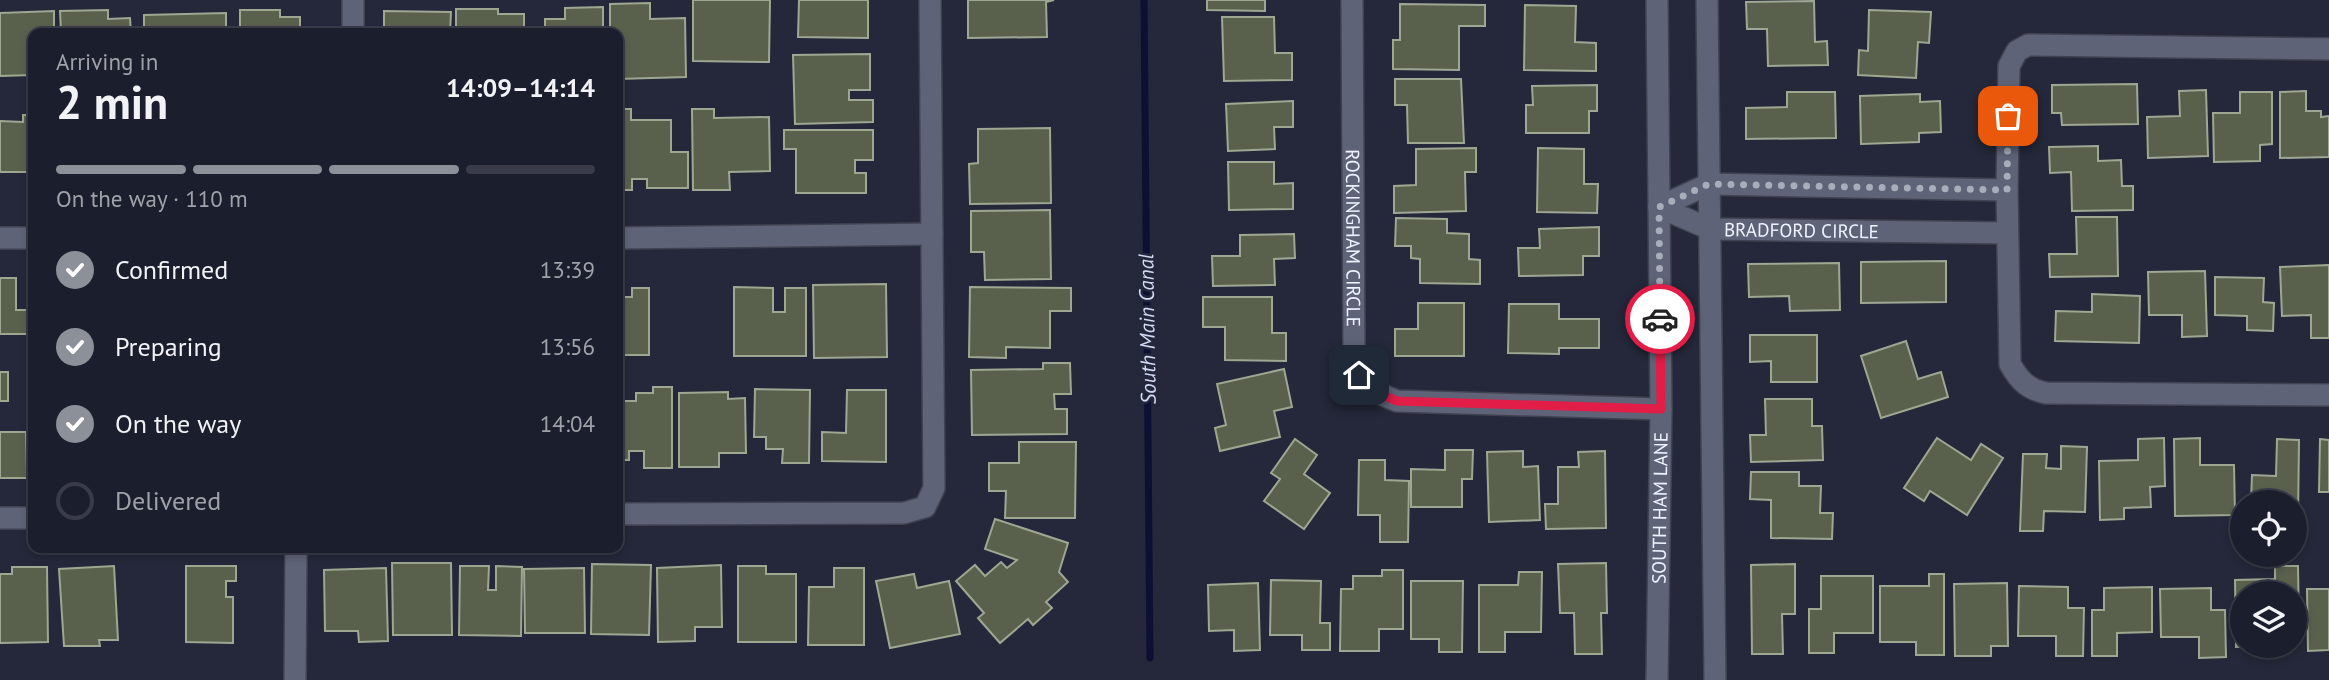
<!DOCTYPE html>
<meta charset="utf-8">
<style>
:root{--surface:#1b1e2c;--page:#242734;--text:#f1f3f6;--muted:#a0a2a9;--line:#393c48;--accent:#8c9099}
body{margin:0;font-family:"PT Sans",sans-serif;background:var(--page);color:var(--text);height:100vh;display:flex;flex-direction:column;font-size:26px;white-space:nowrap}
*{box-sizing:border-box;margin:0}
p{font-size:23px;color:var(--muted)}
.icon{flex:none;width:38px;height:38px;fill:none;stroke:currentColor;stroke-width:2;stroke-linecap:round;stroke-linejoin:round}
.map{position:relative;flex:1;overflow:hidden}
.sheet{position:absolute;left:28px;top:28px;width:595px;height:525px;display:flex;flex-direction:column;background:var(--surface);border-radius:14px;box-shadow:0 4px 10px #0003,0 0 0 2px var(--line)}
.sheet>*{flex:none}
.fabs{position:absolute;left:2230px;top:490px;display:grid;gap:14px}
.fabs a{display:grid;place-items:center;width:77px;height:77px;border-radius:50%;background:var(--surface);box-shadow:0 4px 10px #0003,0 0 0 2px var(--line);font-size:35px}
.pin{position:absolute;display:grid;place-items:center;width:60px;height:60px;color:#fff;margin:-30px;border-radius:14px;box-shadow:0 4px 10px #0006}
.courier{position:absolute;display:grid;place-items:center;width:70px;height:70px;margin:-35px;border:5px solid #e11d48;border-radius:50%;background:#fff;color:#222;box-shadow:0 2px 9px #0007}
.summary em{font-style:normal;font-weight:800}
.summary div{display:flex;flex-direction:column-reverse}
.summary{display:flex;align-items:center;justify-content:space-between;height:119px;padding:0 28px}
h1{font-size:46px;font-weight:800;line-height:52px}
.bar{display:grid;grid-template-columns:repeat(4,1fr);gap:10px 7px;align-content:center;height:84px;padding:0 28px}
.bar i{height:9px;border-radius:5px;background:var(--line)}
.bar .on{background:var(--accent)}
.bar p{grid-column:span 4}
ol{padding:0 28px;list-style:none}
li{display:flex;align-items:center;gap:21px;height:77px}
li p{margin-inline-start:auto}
li .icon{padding:7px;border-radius:50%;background:var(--accent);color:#fff;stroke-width:4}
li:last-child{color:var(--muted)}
li i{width:38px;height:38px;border:4px solid var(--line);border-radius:50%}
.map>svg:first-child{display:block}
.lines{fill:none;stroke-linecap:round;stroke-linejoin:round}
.stream{stroke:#0d0f33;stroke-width:7}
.building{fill:#59614d;stroke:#9ea791;stroke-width:2}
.street-casing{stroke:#404251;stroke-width:24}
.secondary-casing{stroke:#404251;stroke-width:24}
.street{stroke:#5f6378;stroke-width:21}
.secondary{stroke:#5f6378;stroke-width:21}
.done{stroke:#a9acba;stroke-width:7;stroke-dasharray:0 12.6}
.route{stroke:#e11d48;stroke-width:9}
.labels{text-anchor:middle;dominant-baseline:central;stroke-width:5;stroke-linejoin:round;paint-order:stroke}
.street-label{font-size:19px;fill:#f0f3ff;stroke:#24283a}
.water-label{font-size:21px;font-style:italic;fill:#d4daf7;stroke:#24283a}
</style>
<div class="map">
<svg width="2329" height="680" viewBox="0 0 2329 680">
<rect width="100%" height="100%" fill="#24283a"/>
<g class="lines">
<path class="stream" d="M1144 0 1150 658"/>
</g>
<g class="building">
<path d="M693 0H770L769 62 693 61Z"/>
<path d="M799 0H868V38L798 37Z"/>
<path d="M968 0H1054L1046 2 1047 37 968 38Z"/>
<path d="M1207 0H1265V11L1207 10Z"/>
<path d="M1814 1 1815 42 1827 41 1828 65 1768 66 1767 29H1747L1746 2Z"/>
<path d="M650 3V19L685 18 686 77 618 79V33H610V4Z"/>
<path d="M1400 4 1485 5V26H1459V70L1393 69V40H1400Z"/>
<path d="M1525 5 1576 6 1575 42 1596 43V71L1524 70Z"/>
<path d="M603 7V33H545V19H565V8Z"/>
<path d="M456 9H498V14H524V33H456Z"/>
<path d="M108 10V19L130 18 131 33H61L60 11Z"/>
<path d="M240 10H280V17H300V33H240Z"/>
<path d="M1869 10 1931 12 1929 43 1918 42 1916 78 1858 75 1859 50 1868 51Z"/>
<path d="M54 11V33H33V75L0 76V13Z"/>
<path d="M384 11 451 12 450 33H384Z"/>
<path d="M226 13V33H144V15Z"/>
<path d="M1222 17H1274L1275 53H1292V80L1224 81Z"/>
<path d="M870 54V90H849V100H873V122L795 124 793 55Z"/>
<path d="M1395 79H1461L1464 143H1408L1407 105H1395Z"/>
<path d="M2137 84 2138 124 2062 125 2061 113H2052V85Z"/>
<path d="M1597 85V111H1589V133H1526V105H1533L1532 86Z"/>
<path d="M2206 90 2208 156 2148 158 2147 117 2180 116 2179 91Z"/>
<path d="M2306 91V111H2321V117L2329 116V157L2280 158V92Z"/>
<path d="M1787 92H1835L1836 138 1746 139V108L1787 107Z"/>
<path d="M2240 92H2272V144L2260 145V161L2214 162 2213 113H2240Z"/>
<path d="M1920 94V102L1940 101 1941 132 1919 133V142L1861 144 1860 96Z"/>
<path d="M1293 101V127H1274L1275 149 1228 151 1226 104Z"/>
<path d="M618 109H631V120H671V152H688V188H647V179H632V190H618Z"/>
<path d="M692 109H714V118L769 117 770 171 729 172 730 190H693Z"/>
<path d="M23 115H33V172H0V121L23 122Z"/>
<path d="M1050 128 1051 203 970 204 969 164 978 163V129Z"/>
<path d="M784 130H873V160H855V173H866V193H796V149H784Z"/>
<path d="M2098 146V161L2121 160 2122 186H2133V210L2072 211 2071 172 2050 173 2049 147Z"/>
<path d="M1476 148V172H1465L1466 211 1394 213V186L1416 185V149Z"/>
<path d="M1538 148 1584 149V184H1598L1597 213 1537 212Z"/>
<path d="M1228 162H1274V184L1293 183V209L1229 210Z"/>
<path d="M1050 210 1051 279 985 280 984 252H971V211Z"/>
<path d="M2076 217H2117L2118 276 2050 277 2049 254H2077Z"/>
<path d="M1396 218 1447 219V233L1469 234V259L1480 260V284L1420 283V259L1411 258V246H1395Z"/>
<path d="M1599 227V256H1583V275L1519 276 1518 248H1540L1539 229Z"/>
<path d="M1294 234 1295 258 1274 259 1275 285 1213 286 1212 256H1240V235Z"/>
<path d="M1946 261V302L1861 303V262Z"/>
<path d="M1839 263 1840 310 1790 311 1789 296 1749 297 1748 264Z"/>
<path d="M2329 265V338H2311V315L2282 316 2280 267Z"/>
<path d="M2205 271 2207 336 2182 337V315H2149L2148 272Z"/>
<path d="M2215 277 2264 278 2263 302 2274 303 2273 331 2247 330V316L2215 315Z"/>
<path d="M0 278H16V310H29L28 334H0Z"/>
<path d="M886 284 887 357 814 358 813 285Z"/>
<path d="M734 287 773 288V312H785V288H806V356H734Z"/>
<path d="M970 287 1071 288V311H1050V348L1006 347V358L969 357Z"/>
<path d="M632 288H649V355H618V297H632Z"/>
<path d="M2092 294 2140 296 2139 343 2055 341 2056 311 2092 312Z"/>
<path d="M1203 297H1272V333H1286V361L1225 360V327H1203Z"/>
<path d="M1418 303H1464V356H1395V329H1418Z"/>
<path d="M1509 304H1559V319H1599V348H1559V354L1508 353Z"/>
<path d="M1750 335H1817V382H1771V361L1750 362Z"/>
<path d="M1906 341 1918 379 1941 372 1948 397 1881 418 1861 356Z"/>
<path d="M1043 363H1070L1071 394H1054L1055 409H1067V434L972 435 971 370 1043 369Z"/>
<path d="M1284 369 1292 407 1274 411 1280 437 1220 451 1215 428 1226 425 1217 384Z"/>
<rect x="0" y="372" width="8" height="29"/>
<path d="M653 387H672V468H644V451H629V460H618V401H636V393H653Z"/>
<path d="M755 389 810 390 809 463H782L783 449H766V437H754Z"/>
<path d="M847 390H886V462L822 461V432L846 433Z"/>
<path d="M728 392V399L745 398 746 453H719V467H679V393Z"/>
<path d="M1765 399H1812V426H1822L1823 460 1751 462 1750 435H1766Z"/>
<path d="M0 432H26L27 478H0Z"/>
<path d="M1937 438 1971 460 1981 444 2003 458 1967 515 1930 491 1924 501 1904 488Z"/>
<path d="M2164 438 2165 486 2150 487 2151 507 2124 508V519L2100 520 2099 461 2138 460V439Z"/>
<path d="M2200 438V465H2234L2235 515 2175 516 2174 439Z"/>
<path d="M1295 439 1317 455 1304 474 1330 493 1304 529 1264 501 1280 479 1271 473Z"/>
<path d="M2277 439 2299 440 2298 521H2294V502H2251L2252 475 2276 476Z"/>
<path d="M2320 439 2329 440V492H2319Z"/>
<path d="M1019 442H1076L1075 518H1005L1006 491H989V463H1019Z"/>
<path d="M2061 446 2087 447 2085 512 2044 511 2043 531H2020L2023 454H2047L2046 468 2061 469Z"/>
<path d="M1445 450H1473L1472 479H1462V507H1411V469L1445 470Z"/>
<path d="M1523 451V467L1538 466 1540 520 1489 522 1487 452Z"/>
<path d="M1605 451 1606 528 1546 529 1545 504H1558V467H1579L1578 452Z"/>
<path d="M1359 460H1385V480L1409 481 1408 542H1380V515H1358Z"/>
<path d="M1751 472H1799V486H1821L1820 513H1833L1832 539 1771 538V500L1750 499Z"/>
<path d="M995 519 1068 543 1059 572 1068 582 1046 602 1052 608 1033 625 1028 619 1000 643 978 618 984 613 956 581 975 565 985 576 1001 562 1007 568 1017 560 985 549Z"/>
<path d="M392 563H451L452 635H393Z"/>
<path d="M1606 563 1607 613H1601L1602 654H1575L1574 613H1560L1558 564Z"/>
<path d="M592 564 651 565 649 635 591 634Z"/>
<path d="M1795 564V614H1782L1783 654H1752L1751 565Z"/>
<path d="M721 565 722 627H695V641L658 642 657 568Z"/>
<path d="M114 566 118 640H99L100 646H64L59 569Z"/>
<path d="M186 566H236V581H226V597H233V643L186 642Z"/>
<path d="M460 566H489L488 590H496V566L522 567 521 636 459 635Z"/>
<path d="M738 566H766V574H796V642H738Z"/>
<path d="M2275 566H2298L2299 625 2294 626V593H2242V646H2262L2236 647 2235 580 2275 579Z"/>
<path d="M12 567H47L48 642 0 643V574H12Z"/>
<path d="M386 568 388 641 359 642 358 631H325L324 570Z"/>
<path d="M584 568 585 633H525L524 569Z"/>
<path d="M834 568H864V645H808L809 587H834Z"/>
<path d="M1382 570H1403V629H1379V651H1340L1341 589H1353V576H1382Z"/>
<path d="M1519 572H1542L1541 632H1505V652H1479V585H1518Z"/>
<path d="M914 574 917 588 949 581 960 634 890 648 876 581Z"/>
<path d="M1929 574H1944V655H1916V642H1880V586H1929Z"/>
<path d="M1821 576H1873V633H1834V653H1809V609H1821Z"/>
<path d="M1271 580 1321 581 1320 623H1330V650H1302V635H1270Z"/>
<path d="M1411 581H1463L1462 652H1439V639H1411Z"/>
<path d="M1258 583 1260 650 1234 651V630L1209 631 1208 585Z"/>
<path d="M2007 583 2008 646H1991V656H1955L1954 584Z"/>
<path d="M2019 586 2068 587V608H2084L2083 656H2056V636H2018Z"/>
<path d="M2152 587V632L2117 633V656H2092V610H2104V588Z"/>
<path d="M2211 588V610H2225L2226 657 2199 658V637H2161L2160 589Z"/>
<path d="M2307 589H2329V650L2308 651Z"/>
</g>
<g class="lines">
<defs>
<g id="street">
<path d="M353 0V33"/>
<path id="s1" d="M1352 0 1354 347C1360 381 1364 388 1397 401L1661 409"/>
<path d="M2329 49 2028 45 2017 51 2009 66 2007 190 2010 364C2019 380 2027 389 2046 393L2329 395"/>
<path id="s2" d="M1659 207 1710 229 2007 233"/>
<path d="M1659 207 1709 184 2007 190"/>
<path d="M0 238H33"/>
<path d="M618 238 932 234"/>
<path d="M618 514 904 513 925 507 934 488 930 0"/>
<path d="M0 518H33"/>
<path d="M295 680 296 548"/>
</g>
<g id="secondary">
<path d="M1707 0 1715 680"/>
<path id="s3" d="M1657 680 1661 409 1657 0"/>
</g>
</defs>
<use href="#street" class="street-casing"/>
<use href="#secondary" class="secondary-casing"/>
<use href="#street" class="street"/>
<use href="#secondary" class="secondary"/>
</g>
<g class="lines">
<path class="done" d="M1660 319 1659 207 1709 184 2007 190 2008 116"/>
<path class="route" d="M1359 375 1373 391 1397 401 1661 409 1660 319"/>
</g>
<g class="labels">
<g class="street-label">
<text stroke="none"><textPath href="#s2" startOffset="147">BRADFORD CIRCLE</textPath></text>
<text stroke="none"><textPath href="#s1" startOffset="238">ROCKINGHAM CIRCLE</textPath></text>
<text stroke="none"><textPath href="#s3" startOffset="172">SOUTH HAM LANE</textPath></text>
</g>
<g class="water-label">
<text transform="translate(1147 329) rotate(-91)">South Main Canal</text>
</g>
</g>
</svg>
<div class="fabs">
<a><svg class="icon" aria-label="locate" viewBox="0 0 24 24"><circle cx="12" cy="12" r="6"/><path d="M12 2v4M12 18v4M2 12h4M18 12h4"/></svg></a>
<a><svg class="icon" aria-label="layers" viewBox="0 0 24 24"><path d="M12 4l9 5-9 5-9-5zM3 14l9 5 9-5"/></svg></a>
</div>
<div class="pin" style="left:2008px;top:116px;background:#ea580c"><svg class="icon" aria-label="bag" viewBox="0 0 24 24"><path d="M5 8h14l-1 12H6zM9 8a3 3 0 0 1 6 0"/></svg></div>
<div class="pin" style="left:1359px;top:375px;background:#1f2937"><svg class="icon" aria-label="home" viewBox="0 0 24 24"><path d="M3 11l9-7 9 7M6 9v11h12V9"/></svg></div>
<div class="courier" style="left:1660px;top:319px"><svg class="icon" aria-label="car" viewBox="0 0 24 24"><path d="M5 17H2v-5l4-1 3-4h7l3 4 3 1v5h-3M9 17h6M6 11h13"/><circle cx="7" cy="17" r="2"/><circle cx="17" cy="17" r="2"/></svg></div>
<section class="sheet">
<div class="summary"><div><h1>2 min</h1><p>Arriving in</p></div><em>14:09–14:14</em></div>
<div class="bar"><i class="on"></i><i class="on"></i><i class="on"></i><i></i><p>On the way · 110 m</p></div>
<ol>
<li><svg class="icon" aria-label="check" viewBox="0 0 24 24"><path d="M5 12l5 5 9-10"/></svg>Confirmed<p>13:39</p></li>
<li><svg class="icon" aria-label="check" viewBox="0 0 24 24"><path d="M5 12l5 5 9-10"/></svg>Preparing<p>13:56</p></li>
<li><svg class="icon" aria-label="check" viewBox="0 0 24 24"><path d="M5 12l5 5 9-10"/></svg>On the way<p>14:04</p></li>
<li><i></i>Delivered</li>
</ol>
</section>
</div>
